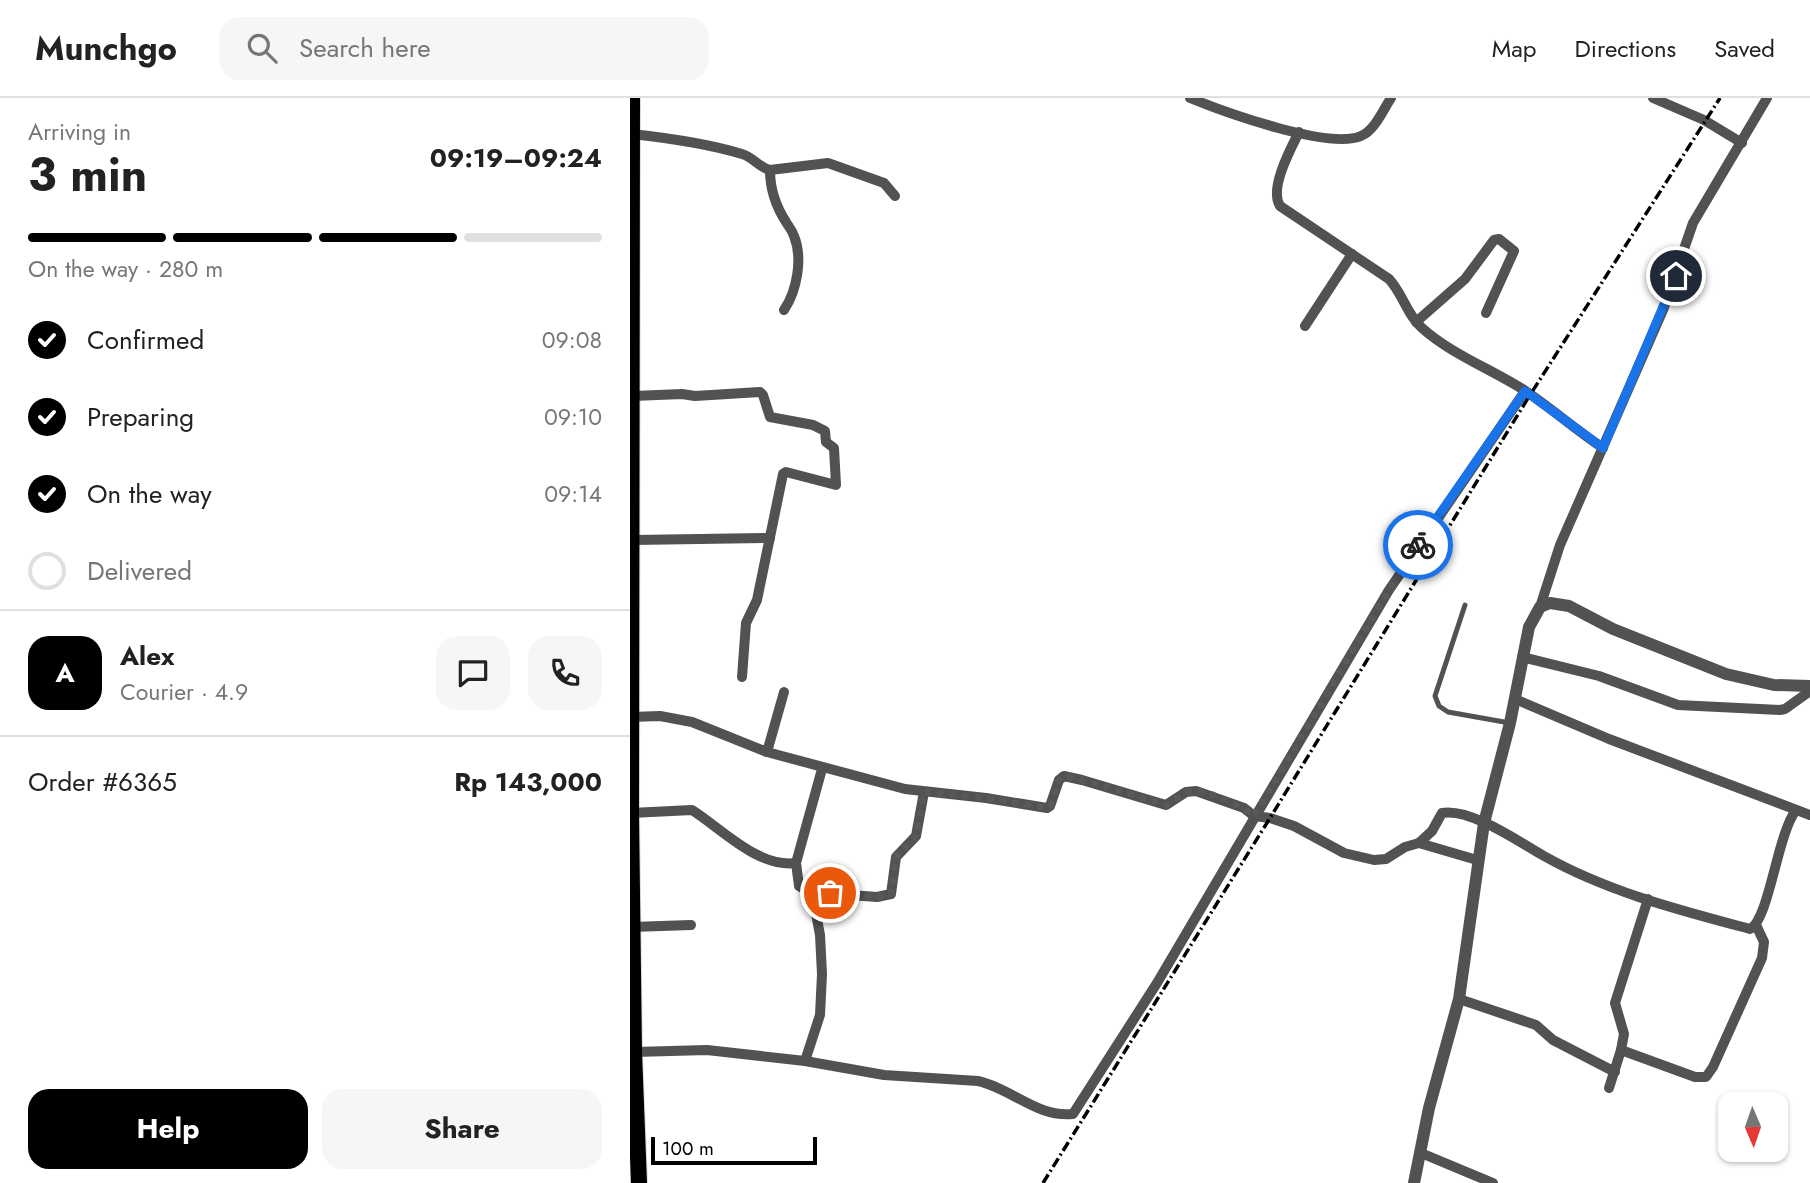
<!DOCTYPE html>
<meta charset="utf-8">
<style>
:root{--surface:#fff;--page:#f6f6f6;--text:#222;--muted:#767676;--line:#e0e0e0;--accent:#000}
body{margin:0;font-family:Jost,sans-serif;background:var(--page);color:var(--text);height:100vh;display:flex;flex-direction:column;font-size:26px;white-space:nowrap}
*{box-sizing:border-box;margin:0}
p{font-size:23px;color:var(--muted)}
.icon{flex:none;width:38px;height:38px;fill:none;stroke:currentColor;stroke-width:2;stroke-linecap:round;stroke-linejoin:round}
.map{position:relative;flex:1;overflow:hidden}
.side{display:flex;flex-direction:column;background:var(--surface);width:630px}
.side>*{flex:none}
.needle{width:46px;rotate:178deg}
.tools{position:absolute;left:1088px;top:994px;display:grid;gap:14px}
.tools a{display:grid;place-items:center;width:70px;height:70px;border-radius:14px;background:var(--surface);box-shadow:0 2px 5px #0004;font-size:35px}
.scale{position:absolute;left:21px;bottom:18px;width:166px;box-sizing:border-box;padding-left:7px;border:4px solid #000;border-top:0;font-size:19px;line-height:24px;white-space:nowrap;color:#000;-webkit-text-stroke:5px #fff;paint-order:stroke}
.pin{position:absolute;display:grid;place-items:center;width:60px;height:60px;color:#fff;margin:-30px;border:4px solid #fff;border-radius:50%;box-shadow:0 2px 7px #0007}
.courier{position:absolute;display:grid;place-items:center;width:70px;height:70px;margin:-35px;border:5px solid #1a73e8;border-radius:50%;background:#fff;color:#222;box-shadow:0 2px 9px #0007}
.headline em{font-style:normal;font-weight:700}
.headline div{display:flex;flex-direction:column-reverse}
.headline{display:flex;align-items:center;justify-content:space-between;height:119px;padding:0 28px}
h1{font-size:46px;font-weight:700;line-height:52px}
.bar{display:grid;grid-template-columns:repeat(4,1fr);gap:10px 7px;align-content:center;height:84px;padding:0 28px}
.bar i{height:9px;border-radius:5px;background:var(--line)}
.bar .current{background:var(--accent)}
.bar p{grid-column:span 4}
.line{display:flex;align-items:center;gap:18px;padding:0 28px;border-top:2px solid var(--line)}
.line div{flex:1}
.round{display:grid;place-items:center;flex:none;width:74px;height:74px;border-radius:21px;background:var(--page)}
ol{padding:0 28px;list-style:none}
li{display:flex;align-items:center;gap:21px;height:77px}
li p{margin-inline-start:auto}
li .icon{padding:7px;border-radius:50%;background:var(--accent);color:#fff;stroke-width:4}
li:last-child{color:var(--muted)}
li i{width:38px;height:38px;border:4px solid var(--line);border-radius:50%}
.action{display:flex;gap:14px;margin-top:auto;padding:14px 28px}
.action a{flex:1;height:80px;border-radius:21px;background:var(--accent);color:#fff;font-size:28px;font-weight:700;line-height:80px;text-align:center}
.action a+a{background:var(--page);color:var(--text)}
header{display:flex;align-items:center;gap:42px;box-sizing:border-box;height:98px;padding:0 35px;background:var(--surface);border-bottom:2px solid var(--line)}
header strong{font-size:33px}
nav{display:flex;gap:38px;margin-inline-start:auto;font-size:24px}
.search{width:490px;height:63px;background:var(--page);display:flex;align-items:center;gap:18px;box-sizing:border-box;padding:0 24px;border-radius:21px;color:var(--muted);font-size:26px}
main{display:flex;flex:1;min-height:0}
.map>svg:first-child{display:block}
.lines{fill:none;stroke-linecap:round;stroke-linejoin:round}
.trunk-casing{stroke:#dbdbdb;stroke-width:18}
.service{stroke:#525252;stroke-width:5}
.minor{stroke:#525252;stroke-width:10}
.tertiary{stroke:#525252;stroke-width:12}
.trunk{stroke:#000;stroke-width:16}
.rail{stroke:#000;stroke-width:3.5;stroke-dasharray:10 3.5 2 3.5;stroke-linecap:butt}
.done{stroke:#595959;stroke-width:7;stroke-dasharray:0 12.6}
.route{stroke:#1a73e8;stroke-width:9}
</style>
<header>
<strong>Munchgo</strong>
<div class="search"><svg class="icon" aria-label="search" viewBox="0 0 24 24"><circle cx="10" cy="10" r="6"/><path d="M15 15l6 6"/></svg>Search here</div>
<nav><a>Map</a><a>Directions</a><a>Saved</a></nav>
</header>
<main>
<section class="side">
<div class="headline"><div><h1>3 min</h1><p>Arriving in</p></div><em>09:19–09:24</em></div>
<div class="bar"><i class="current"></i><i class="current"></i><i class="current"></i><i></i><p>On the way · 280 m</p></div>
<ol>
<li><svg class="icon" aria-label="check" viewBox="0 0 24 24"><path d="M5 12l5 5 9-10"/></svg>Confirmed<p>09:08</p></li>
<li><svg class="icon" aria-label="check" viewBox="0 0 24 24"><path d="M5 12l5 5 9-10"/></svg>Preparing<p>09:10</p></li>
<li><svg class="icon" aria-label="check" viewBox="0 0 24 24"><path d="M5 12l5 5 9-10"/></svg>On the way<p>09:14</p></li>
<li><i></i>Delivered</li>
</ol>
<div class="line" style="height:126px"><b class="round" style="background:var(--accent);color:#fff">A</b><div><b>Alex</b><p>Courier · 4.9</p></div><a class="round"><svg class="icon" aria-label="chat" viewBox="0 0 24 24"><path d="M4 5h16v11H9l-5 4z"/></svg></a><a class="round"><svg class="icon" aria-label="phone" viewBox="0 0 24 24"><path d="M5 4h4l2 5-3 2q2 4 5 5l2-3 5 2v4C11 20 4 13 5 4z"/></svg></a></div>
<div class="line" style="height:91px"><div>Order #6365</div><b>Rp 143,000</b></div>
<div class="action"><a>Help</a><a>Share</a></div>
</section>
<div class="map">
<svg width="1180" height="1085" viewBox="0 0 1180 1085">
<rect width="100%" height="100%" fill="#fff"/>
<g class="lines">
<defs>
<path id="trunk" d="M2 0 1 715 4 954 9 1085"/>
</defs>
<use href="#trunk" class="trunk-casing"/>
<path class="service" d="M835 507 805 598 809 608 818 614 880 625"/>
<g class="minor">
<path d="M560 0C594 14 699 52 731 38 745 32 753 12 761 0"/>
<path d="M1023 0 1074 22 1112 45"/>
<path d="M669 34C660 52 639 91 650 108L759 181C773 196 777 217 792 230 821 256 861 271 894 292 921 310 946 332 973 350"/>
<path d="M2 36C38 40 76 45 112 56 123 59 128 69 140 72L198 65 254 85 265 98"/>
<path d="M140 72C140 91 145 107 156 124 159 129 162 132 164 138 173 160 167 193 154 212"/>
<path d="M786 224 835 181 864 142 869 141 884 153 856 215"/>
<path d="M675 228 722 156"/>
<path d="M3 298 52 296 65 298 130 294 133 297 140 319 183 327 195 333 196 344 204 350 206 387 156 374 153 376 127 502 116 525 112 579"/>
<path d="M3 442 140 440"/>
<path d="M910 509 930 447 1033 212 1063 125 1137 0"/>
<path d="M892 559 969 578 1048 607 1150 612 1155 611 1180 593"/>
<path d="M885 601 979 641 1180 717"/>
<path d="M1 619 30 618 62 624 137 654 275 691 356 700 417 710 420 708 429 682 434 678 452 682 536 707 556 694 566 693 614 710 624 718 640 720 664 728 714 755 744 762 756 761 775 749 789 745 802 733 812 715C841 710 889 744 914 758 978 794 1049 812 1120 831 1139 822 1147 737 1166 712"/>
<path d="M137 654 154 594"/>
<path d="M1 715 62 712C92 731 128 770 166 765"/>
<path d="M789 745 847 762"/>
<path d="M179 794 247 799 261 796 266 759 286 738 294 694"/>
<path d="M1018 801 985 905 994 936 991 952 1065 979H1076L1083 969 1132 860 1134 844 1126 827"/>
<path d="M2 829 61 827"/>
<path d="M829 901 906 927 923 942 985 974"/>
<path d="M4 954 77 952 175 963 254 977 348 983C381 990 407 1020 443 1016L527 885 759 492 895 293"/>
<path d="M175 963 190 917 192 876 190 837 183 800 179 794 169 788 166 765 192 671"/>
<path d="M979 990 991 952"/>
<path d="M791 1055 863 1085"/>
</g>
<path class="tertiary" d="M784 1085 799 1010 829 901 854 725 880 625 899 529 910 509 920 505 939 508 983 531 1096 576 1144 587 1180 588"/>
<use href="#trunk" class="trunk"/>
<path class="rail" d="M413 1085 640 720 900 297 1090 0"/>
</g>
<g class="lines">
<path class="done" d="M200 795 247 799 261 796 266 759 286 738 294 694 356 700 417 710 420 708 429 682 434 678 466 686 536 707C544 704 552 695 560 693 576 691 612 708 624 718L759 492 788 447"/>
<path class="route" d="M788 447 895 293 973 350 1046 178"/>
</g>
</svg>
<div class="tools">
<a><svg class="needle" viewBox="-14 -14 28 28"><path d="M0-13l5 13h-10z" fill="#e53935"/><path d="M0 13l5-13h-10z" fill="#767676"/></svg></a>
</div>
<div class="scale">100 m</div>
<div class="pin" style="left:200px;top:795px;background:#ea580c"><svg class="icon" aria-label="bag" viewBox="0 0 24 24"><path d="M5 8h14l-1 12H6zM9 8a3 3 0 0 1 6 0"/></svg></div>
<div class="pin" style="left:1046px;top:178px;background:#1f2937"><svg class="icon" aria-label="home" viewBox="0 0 24 24"><path d="M3 11l9-7 9 7M6 9v11h12V9"/></svg></div>
<div class="courier" style="left:788px;top:447px"><svg class="icon" aria-label="bike" viewBox="0 0 24 24"><circle cx="6" cy="16" r="4"/><circle cx="18" cy="16" r="4"/><path d="M6 16l4-8h5l3 8M10 8l3 8H6M13 5h3"/></svg></div>
</div>
</main>
